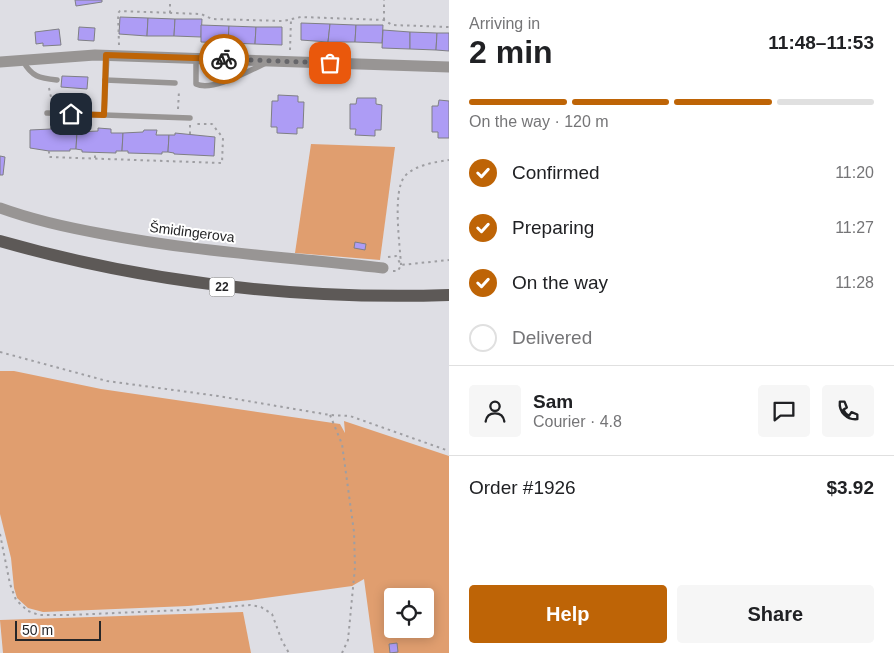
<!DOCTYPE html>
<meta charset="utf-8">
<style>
:root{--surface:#fff;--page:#f6f6f6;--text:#202124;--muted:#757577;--line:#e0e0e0;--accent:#be6406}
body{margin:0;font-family:Helvetica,sans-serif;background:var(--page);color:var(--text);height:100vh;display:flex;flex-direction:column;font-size:19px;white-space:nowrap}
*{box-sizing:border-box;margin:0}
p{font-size:16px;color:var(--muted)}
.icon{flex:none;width:28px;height:28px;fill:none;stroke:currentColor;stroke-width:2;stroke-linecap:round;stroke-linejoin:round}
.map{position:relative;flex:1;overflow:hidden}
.details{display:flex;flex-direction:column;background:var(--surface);width:445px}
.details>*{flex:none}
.fabs{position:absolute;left:384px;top:588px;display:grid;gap:10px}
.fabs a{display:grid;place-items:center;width:50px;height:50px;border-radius:5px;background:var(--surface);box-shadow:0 2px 12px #0003;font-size:25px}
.scale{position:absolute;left:15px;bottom:12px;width:86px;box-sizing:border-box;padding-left:5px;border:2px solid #262628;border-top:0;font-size:14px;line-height:18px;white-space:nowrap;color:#262628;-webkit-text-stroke:4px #fff;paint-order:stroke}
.pin{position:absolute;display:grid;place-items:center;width:42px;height:42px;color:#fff;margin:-21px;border-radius:10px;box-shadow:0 2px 8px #0006}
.courier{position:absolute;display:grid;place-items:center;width:50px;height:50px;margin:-25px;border:4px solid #be6406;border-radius:50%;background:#fff;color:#222;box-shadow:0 1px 6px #0007}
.overview em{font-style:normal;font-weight:800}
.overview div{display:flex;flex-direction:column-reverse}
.overview{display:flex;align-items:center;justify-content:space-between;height:85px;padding:0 20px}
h1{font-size:32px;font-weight:800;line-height:38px}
.bar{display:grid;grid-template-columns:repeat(4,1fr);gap:8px 5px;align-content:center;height:60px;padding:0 20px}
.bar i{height:6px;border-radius:4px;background:var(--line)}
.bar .current{background:var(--accent)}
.bar p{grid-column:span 4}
.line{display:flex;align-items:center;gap:12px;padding:0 20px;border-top:1px solid var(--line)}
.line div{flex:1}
.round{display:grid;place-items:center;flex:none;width:52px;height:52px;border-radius:5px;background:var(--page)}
ol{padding:0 20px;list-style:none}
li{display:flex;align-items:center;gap:15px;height:55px}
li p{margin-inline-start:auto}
li .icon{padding:5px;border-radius:50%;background:var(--accent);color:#fff;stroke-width:4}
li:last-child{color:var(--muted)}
li i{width:28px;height:28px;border:2px solid var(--line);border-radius:50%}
.primary-button{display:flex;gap:10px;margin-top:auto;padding:10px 20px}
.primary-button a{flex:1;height:58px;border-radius:5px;background:var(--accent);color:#fff;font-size:20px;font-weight:800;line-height:58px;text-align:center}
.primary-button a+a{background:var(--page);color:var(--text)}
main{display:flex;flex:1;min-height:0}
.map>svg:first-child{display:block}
.green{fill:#e09e6f;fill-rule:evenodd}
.building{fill:#ad9cf5;stroke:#7f7f84}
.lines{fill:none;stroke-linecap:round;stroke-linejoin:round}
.path{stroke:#9e9ea2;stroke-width:2;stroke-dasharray:2.5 4;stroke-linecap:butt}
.lane{stroke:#989594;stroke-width:5.5}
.street{stroke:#989594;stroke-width:11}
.primary{stroke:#5d5957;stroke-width:12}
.done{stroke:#66666a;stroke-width:5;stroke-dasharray:0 9}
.route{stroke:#be6406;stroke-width:6}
.labels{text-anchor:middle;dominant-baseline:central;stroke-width:4;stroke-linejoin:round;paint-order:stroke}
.shield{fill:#fff;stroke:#676768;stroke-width:1}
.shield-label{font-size:12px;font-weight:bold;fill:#262628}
.street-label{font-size:14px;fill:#262628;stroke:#fff}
</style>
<main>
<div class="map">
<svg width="449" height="653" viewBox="0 0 449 653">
<rect width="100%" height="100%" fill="#dedee4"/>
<g class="green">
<path d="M311 144 395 147 380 260 295 253Z"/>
<path d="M0 371H14L101 389 340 424 345 433 344 421 449 456V653H374L364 579 352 586 251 600 188 606 43 612 28 608 17 598 14 588 11 558 0 514ZM392 596H425V629H392Z"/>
<path d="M243 612 251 653H3L0 620Z"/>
</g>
<g class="building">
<path d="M75 0H102V2L76 6Z"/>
<path d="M120 17 148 18 147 36 119 34Z"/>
<path d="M148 18 175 19 174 36H147Z"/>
<path d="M175 19H202L201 37 174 36Z"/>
<path d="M301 23 330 24 328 42 301 40Z"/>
<path d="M330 24 356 25 355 42H328Z"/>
<path d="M201 25 229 26 228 43 201 42Z"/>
<path d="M356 25H383L382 43 355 42Z"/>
<path d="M229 26 256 27 255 44 228 43Z"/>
<path d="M79 27 95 28 94 41 78 40Z"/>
<path d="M256 27H282V45L255 44Z"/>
<path d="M59 29 61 45 43 46V43L36 44 35 32Z"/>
<path d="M383 30 410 32V49L382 48Z"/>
<path d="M410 32 437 33 436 50 410 49Z"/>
<path d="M437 33H449V51L436 50Z"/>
<path d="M62 76 88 77 87 89 61 87Z"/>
<path d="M278 95 298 96V102H304L303 128H297V134L277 133V127H271L272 101H278Z"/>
<path d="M357 98H376V104L382 105 381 130H375V136L355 135 356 129H350V104H356Z"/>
<path d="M439 100 449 101V138H438V132H432V106H438Z"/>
<path d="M51 127H65L64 131 77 132 76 149H70V151H49L30 148V130L51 129Z"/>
<path d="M98 128 111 129V133H123L122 151H116V153L82 152V150L76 149 77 132 98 131Z"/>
<path d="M144 130H157L156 135H169L168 152H162V154L128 153V151H122L123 133 143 132Z"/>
<path d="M175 133 215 137 214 156 174 154V153L168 152 169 135H175Z"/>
<path d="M0 156 5 157 3 175H0Z"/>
<path d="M355 242 366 244 365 250 354 248Z"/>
<path d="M397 643 398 652 390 653 389 644Z"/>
</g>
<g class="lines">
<g class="path">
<path d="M170 13V0"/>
<path d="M384 20V0"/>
<path d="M119 45 118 13 120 11 201 14 212 19 283 21 301 17 384 20 392 25 449 27"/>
<path d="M290 50 291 20"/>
<path d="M49 88 53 106"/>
<path d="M178 109 179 91"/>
<path d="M190 125V134"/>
<path d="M49 151V157L222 163 223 138 212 124H196"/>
<path d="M95 158V152"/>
<path d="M388 257 396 256 400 263"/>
<path d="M401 265C400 245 392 191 405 176 415 165 435 162 449 160"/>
<path d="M393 271H398L401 265 449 260"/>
<path d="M0 352 107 381 218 396 330 415 350 416 449 451"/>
<path d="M330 415 342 444 354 532 355 567 348 640 342 653"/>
<path d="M0 534 10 584 16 600 28 611 39 615H70L206 609 250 605 261 607 272 614 282 641 289 653"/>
</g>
<g class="lane">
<path d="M196 58V84C213 92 250 70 266 63"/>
<path d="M23 61C32 77 39 78 57 80"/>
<path d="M105 80 175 83"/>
<path d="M47 113 190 118"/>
<path d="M104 115 107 55"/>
</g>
<g class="street">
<path d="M0 62 95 55 449 67"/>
<path d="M0 208C33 220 69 228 103 234 196 252 290 257 383 268"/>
</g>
<path class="primary" d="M0 241C147 283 296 300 449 295"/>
</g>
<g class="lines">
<path class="done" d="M224 59 330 63"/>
<path class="route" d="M71 114 104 115 106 55 224 59"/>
</g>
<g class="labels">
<rect class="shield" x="209.5" y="277.5" width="25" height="19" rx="4"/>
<g class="shield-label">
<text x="222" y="287">22</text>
</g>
<g class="street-label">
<text transform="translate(192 232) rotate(7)">Šmidingerova</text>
</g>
</g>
</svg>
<div class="fabs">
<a><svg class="icon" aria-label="locate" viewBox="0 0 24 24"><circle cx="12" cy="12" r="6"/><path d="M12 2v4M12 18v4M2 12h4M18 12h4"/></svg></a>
</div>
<div class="scale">50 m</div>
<div class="pin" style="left:330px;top:63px;background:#ea580c"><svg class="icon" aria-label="bag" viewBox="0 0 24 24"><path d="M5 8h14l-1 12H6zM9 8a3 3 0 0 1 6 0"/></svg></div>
<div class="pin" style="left:71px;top:114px;background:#1f2937"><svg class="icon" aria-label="home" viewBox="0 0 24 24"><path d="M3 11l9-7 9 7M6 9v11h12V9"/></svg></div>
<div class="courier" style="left:224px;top:59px"><svg class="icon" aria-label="bike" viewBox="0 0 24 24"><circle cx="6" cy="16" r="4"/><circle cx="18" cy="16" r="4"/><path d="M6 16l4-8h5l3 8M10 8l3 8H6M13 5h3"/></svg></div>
</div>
<section class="details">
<div class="overview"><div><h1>2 min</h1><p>Arriving in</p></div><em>11:48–11:53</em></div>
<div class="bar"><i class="current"></i><i class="current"></i><i class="current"></i><i></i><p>On the way · 120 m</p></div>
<ol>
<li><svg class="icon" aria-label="check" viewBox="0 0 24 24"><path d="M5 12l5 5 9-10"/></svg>Confirmed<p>11:20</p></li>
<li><svg class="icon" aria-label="check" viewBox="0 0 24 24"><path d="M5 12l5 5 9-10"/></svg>Preparing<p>11:27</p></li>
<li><svg class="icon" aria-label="check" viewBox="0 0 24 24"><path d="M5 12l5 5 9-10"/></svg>On the way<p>11:28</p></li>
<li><i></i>Delivered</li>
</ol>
<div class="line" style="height:90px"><a class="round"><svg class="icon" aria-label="person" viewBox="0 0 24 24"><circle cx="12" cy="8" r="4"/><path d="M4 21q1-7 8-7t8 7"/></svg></a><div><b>Sam</b><p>Courier · 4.8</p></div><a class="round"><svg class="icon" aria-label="chat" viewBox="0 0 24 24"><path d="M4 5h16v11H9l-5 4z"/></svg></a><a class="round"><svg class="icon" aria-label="phone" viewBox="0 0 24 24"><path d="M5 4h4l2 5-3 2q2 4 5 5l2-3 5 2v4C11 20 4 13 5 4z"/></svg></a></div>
<div class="line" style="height:65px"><div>Order #1926</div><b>$3.92</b></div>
<div class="primary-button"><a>Help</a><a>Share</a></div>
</section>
</main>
